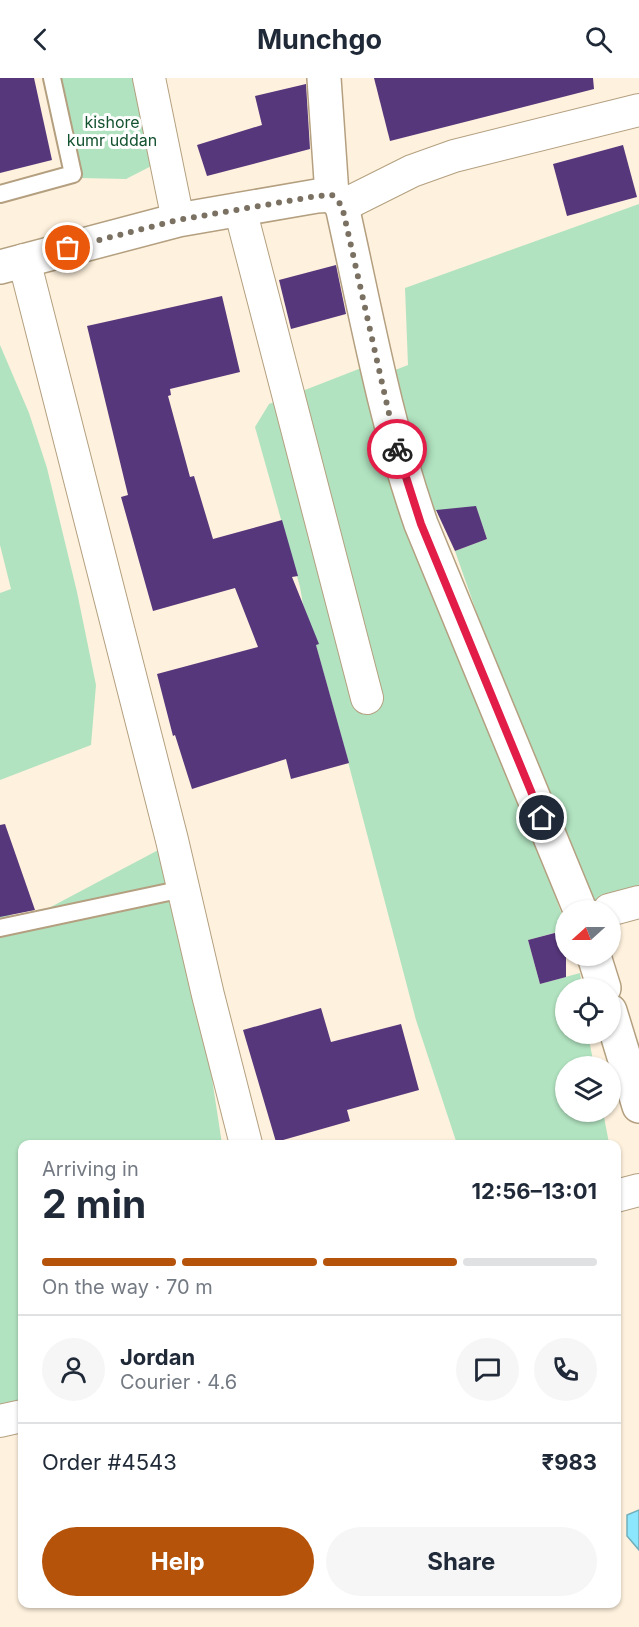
<!DOCTYPE html>
<meta charset="utf-8">
<style>
:root{--surface:#fff;--page:#f6f6f7;--text:#1f2937;--muted:#747a83;--line:#e0e1e3;--accent:#b45309}
body{margin:0;font-family:Inter,sans-serif;background:var(--page);color:var(--text);height:100vh;display:flex;flex-direction:column;font-size:22px;white-space:nowrap}
*{box-sizing:border-box;margin:0}
p{font-size:20px;color:var(--muted)}
.icon{flex:none;width:33px;height:33px;fill:none;stroke:currentColor;stroke-width:2;stroke-linecap:round;stroke-linejoin:round}
.map{position:relative;flex:1;overflow:hidden}
.details{position:absolute;left:18px;top:1062px;width:603px;height:468px;display:flex;flex-direction:column;background:var(--surface);border-radius:12px;box-shadow:0 2px 4px #0004}
.details>*{flex:none}
.needle{width:39px;rotate:249deg}
.buttons{position:absolute;left:555px;top:822px;display:grid;gap:12px}
.buttons a{display:grid;place-items:center;width:66px;height:66px;border-radius:50%;background:var(--surface);box-shadow:0 2px 4px #0004;font-size:30px}
.pin{position:absolute;display:grid;place-items:center;width:51px;height:51px;color:#fff;margin:-26px;border:3px solid #fff;border-radius:50%;box-shadow:0 2px 6px #0007}
.courier{position:absolute;display:grid;place-items:center;width:60px;height:60px;margin:-30px;border:4px solid #e11d48;border-radius:50%;background:#fff;color:#222;box-shadow:0 2px 8px #0007}
.summary em{font-style:normal;font-weight:700}
.summary div{display:flex;flex-direction:column-reverse}
.summary{display:flex;align-items:center;justify-content:space-between;height:102px;padding:0 24px}
h1{font-size:39px;font-weight:700;line-height:45px}
.bar{display:grid;grid-template-columns:repeat(4,1fr);gap:9px 6px;align-content:center;height:72px;padding:0 24px}
.bar i{height:8px;border-radius:4px;background:var(--line)}
.bar .selected{background:var(--accent)}
.bar p{grid-column:span 4}
.line{display:flex;align-items:center;gap:15px;padding:0 24px;border-top:2px solid var(--line)}
.line div{flex:1}
.round{display:grid;place-items:center;flex:none;width:63px;height:63px;border-radius:32px;background:var(--page)}
.action{display:flex;gap:12px;margin-top:auto;padding:12px 24px}
.action a{flex:1;height:69px;border-radius:36px;background:var(--accent);color:#fff;font-size:24px;font-weight:700;line-height:69px;text-align:center}
.action a+a{background:var(--page);color:var(--text)}
header{display:flex;justify-content:space-between;align-items:center;height:78px;padding:0 24px;background:var(--surface);font-size:27px;font-weight:700}
.map>svg:first-child{display:block}
.green{fill:#b1e3c0}
.water{fill:#8ce6fd;stroke:#72aeba;stroke-width:1.5}
.building{fill:#57377c}
.lines{fill:none;stroke-linecap:round;stroke-linejoin:round}
.service-casing{stroke:#b4a080;stroke-width:20}
.minor-casing{stroke:#b4a080;stroke-width:34}
.tertiary-casing{stroke:#b4a080;stroke-width:36}
.service{stroke:#fff;stroke-width:16}
.minor{stroke:#fff;stroke-width:32}
.tertiary{stroke:#fff;stroke-width:33}
.done{stroke:#7b7162;stroke-width:6;stroke-dasharray:0 10.8}
.route{stroke:#e11d48;stroke-width:8}
.labels{text-anchor:middle;dominant-baseline:central;stroke-width:6;stroke-linejoin:round;paint-order:stroke}
.park-label{font-size:16px;fill:#13522f;stroke:#fff}
</style>
<header><svg class="icon" aria-label="back" viewBox="0 0 24 24"><path d="M15 5l-7 7 7 7"/></svg>Munchgo<svg class="icon" aria-label="search" viewBox="0 0 24 24"><circle cx="10" cy="10" r="6"/><path d="M15 15l6 6"/></svg></header>
<div class="map">
<svg width="639" height="1549" viewBox="0 0 639 1549">
<rect width="100%" height="100%" fill="#fef1dd"/>
<g class="green">
<path d="M52 0H142L163 82 126 101 81 100Z"/>
<path d="M639 126V813L587 830 520 658 455 473 487 461 476 429 434 433 501 609 482 617 565 845V852L528 862 540 906 580 895 582 910H566V956H588L594 988H566V1034H603L609 1065 602 1066H457L416 942 342 661 310 546 303 526 300 509 255 349 269 326 387 280 390 294 408 287 405 210Z"/>
<path d="M0 267 29 335 47 390 77 514 96 607 91 667 0 702V515L11 511 0 467Z"/>
<path d="M164 769 200 922 222 1066H22V1336L0 1341V836L30 840Z"/>
</g>
<path class="water" d="M639 1432V1472L627 1458V1437Z"/>
<g class="building">
<path d="M0 0H34L52 82 0 95Z"/>
<path d="M374 0H593L594 11 390 63Z"/>
<path d="M306 6 310 71 207 98 197 67 262 47 255 18Z"/>
<path d="M623 67 637 119 567 138 553 86Z"/>
<path d="M336 187 346 236 291 251 279 202Z"/>
<path d="M222 218 240 294 170 311 171 317 168 318 190 399 194 398 213 461 282 442 298 498 292 499 319 566 316 567 349 685 291 701 286 681 192 711 175 657 173 658 157 596 258 569 235 510 153 533 121 419 128 417 87 248Z"/>
<path d="M476 428 487 461 455 473 436 432Z"/>
<path d="M5 746 35 832 0 839V747Z"/>
<path d="M566 852V899L540 906 528 862Z"/>
<path d="M321 930 331 964 401 946 419 1012 347 1032 350 1043 276 1064 243 952Z"/>
</g>
<g class="lines">
<defs>
<g id="service">
<path d="M0 116 73 96 52 0"/>
<path d="M0 850 183 811"/>
</g>
<g id="minor">
<path d="M149 0 178 142"/>
<path d="M342 128 412 93 454 78 639 32"/>
<path d="M240 131 367 620"/>
<path d="M24 182 172 762 208 917 246 1066"/>
<path d="M609 832 639 824"/>
<path d="M616 1118 639 1112"/>
<path d="M0 1343 22 1338"/>
</g>
<g id="tertiary">
<path d="M324 0 332 117"/>
<path d="M332 117 342 128C366 235 385 343 421 446L580 832"/>
<path d="M0 189 178 142 317 118 332 117"/>
<path d="M594 878 604 910"/>
<path d="M610 933 639 1028"/>
</g>
</defs>
<use href="#service" class="service-casing"/>
<use href="#minor" class="minor-casing"/>
<use href="#tertiary" class="tertiary-casing"/>
<use href="#service" class="service"/>
<use href="#minor" class="minor"/>
<use href="#tertiary" class="tertiary"/>
</g>
<g class="lines">
<path class="done" d="M68 170 178 142 317 118 332 117 342 128 397 371"/>
<path class="route" d="M397 371 421 446 542 740"/>
</g>
<g class="labels">
<g class="park-label">
<text x="112" y="44">kishore<tspan x="112" dy="18">kumr uddan</tspan></text>
</g>
</g>
</svg>
<div class="buttons">
<a><svg class="needle" viewBox="-14 -14 28 28"><path d="M0-13l5 13h-10z" fill="#e53935"/><path d="M0 13l5-13h-10z" fill="#747a83"/></svg></a>
<a><svg class="icon" aria-label="locate" viewBox="0 0 24 24"><circle cx="12" cy="12" r="6"/><path d="M12 2v4M12 18v4M2 12h4M18 12h4"/></svg></a>
<a><svg class="icon" aria-label="layers" viewBox="0 0 24 24"><path d="M12 4l9 5-9 5-9-5zM3 14l9 5 9-5"/></svg></a>
</div>
<div class="pin" style="left:68px;top:170px;background:#ea580c"><svg class="icon" aria-label="bag" viewBox="0 0 24 24"><path d="M5 8h14l-1 12H6zM9 8a3 3 0 0 1 6 0"/></svg></div>
<div class="pin" style="left:542px;top:740px;background:#1f2937"><svg class="icon" aria-label="home" viewBox="0 0 24 24"><path d="M3 11l9-7 9 7M6 9v11h12V9"/></svg></div>
<div class="courier" style="left:397px;top:371px"><svg class="icon" aria-label="bike" viewBox="0 0 24 24"><circle cx="6" cy="16" r="4"/><circle cx="18" cy="16" r="4"/><path d="M6 16l4-8h5l3 8M10 8l3 8H6M13 5h3"/></svg></div>
<section class="details">
<div class="summary"><div><h1>2 min</h1><p>Arriving in</p></div><em>12:56–13:01</em></div>
<div class="bar"><i class="selected"></i><i class="selected"></i><i class="selected"></i><i></i><p>On the way · 70 m</p></div>
<div class="line" style="height:108px"><a class="round"><svg class="icon" aria-label="person" viewBox="0 0 24 24"><circle cx="12" cy="8" r="4"/><path d="M4 21q1-7 8-7t8 7"/></svg></a><div><b>Jordan</b><p>Courier · 4.6</p></div><a class="round"><svg class="icon" aria-label="chat" viewBox="0 0 24 24"><path d="M4 5h16v11H9l-5 4z"/></svg></a><a class="round"><svg class="icon" aria-label="phone" viewBox="0 0 24 24"><path d="M5 4h4l2 5-3 2q2 4 5 5l2-3 5 2v4C11 20 4 13 5 4z"/></svg></a></div>
<div class="line" style="height:78px"><div>Order #4543</div><b>₹983</b></div>
<div class="action"><a>Help</a><a>Share</a></div>
</section>
</div>
